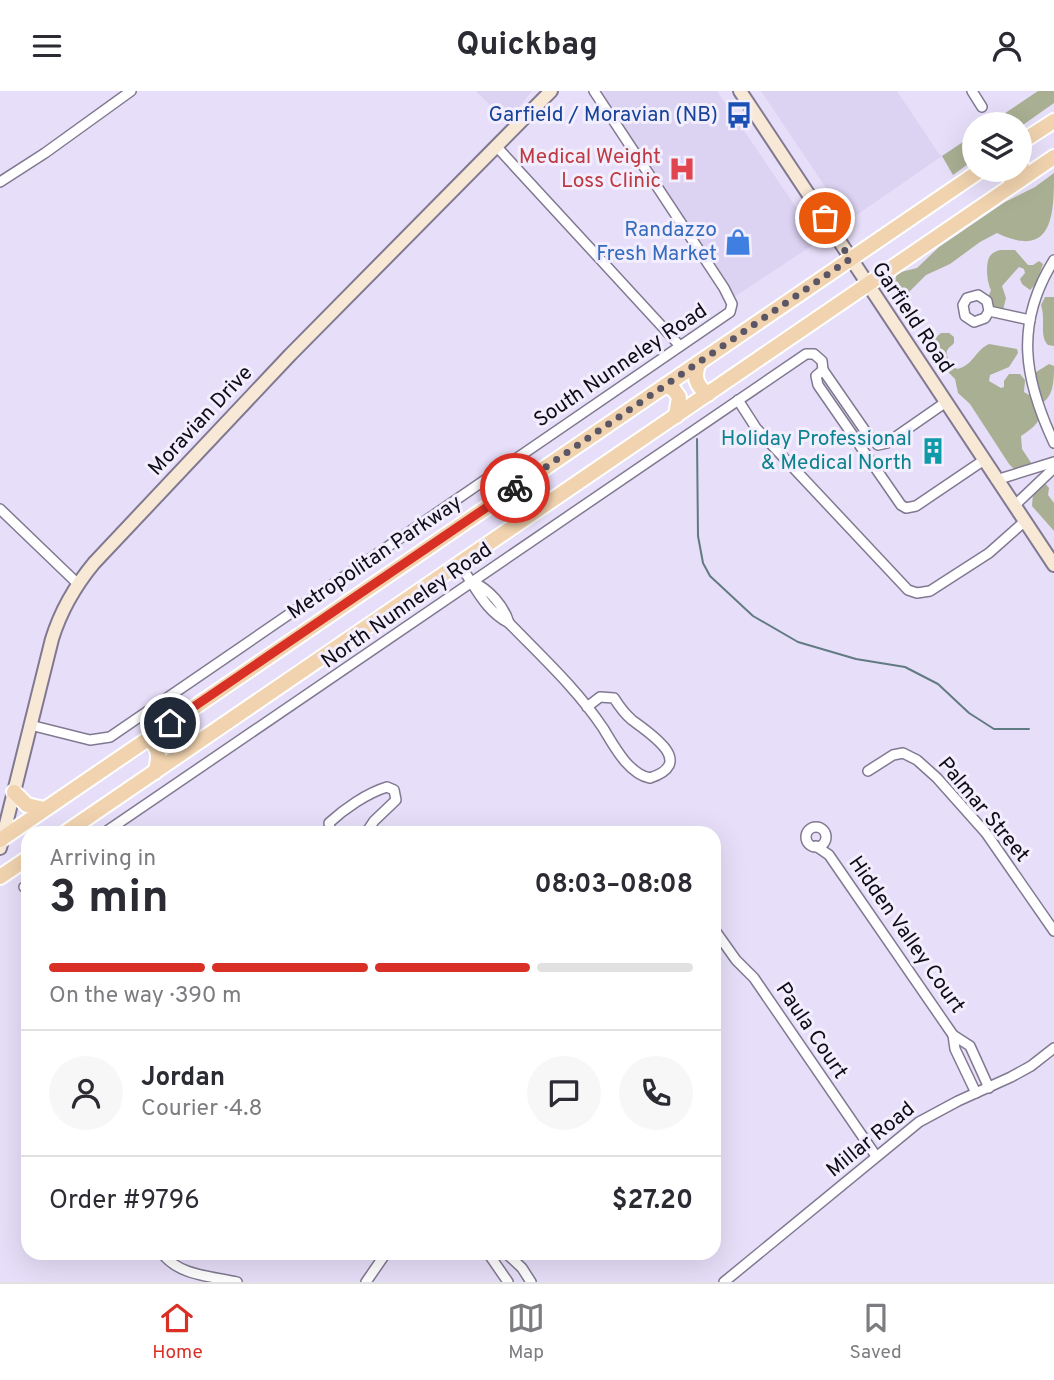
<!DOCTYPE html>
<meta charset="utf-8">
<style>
:root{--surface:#fff;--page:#f7f7f7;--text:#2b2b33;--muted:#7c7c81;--line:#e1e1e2;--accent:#d93025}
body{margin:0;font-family:Overpass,sans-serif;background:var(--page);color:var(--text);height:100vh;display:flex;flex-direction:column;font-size:26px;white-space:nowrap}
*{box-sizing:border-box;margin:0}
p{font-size:23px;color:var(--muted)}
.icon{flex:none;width:38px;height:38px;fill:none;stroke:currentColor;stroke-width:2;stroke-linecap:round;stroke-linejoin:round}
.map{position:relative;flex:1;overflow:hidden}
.panel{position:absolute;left:21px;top:735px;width:700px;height:434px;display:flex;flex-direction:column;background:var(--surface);border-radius:21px;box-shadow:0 7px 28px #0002}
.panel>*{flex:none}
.controls{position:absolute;left:962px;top:21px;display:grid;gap:14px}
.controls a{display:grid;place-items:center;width:70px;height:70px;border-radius:50%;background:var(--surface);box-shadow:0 7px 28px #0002;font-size:35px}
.pin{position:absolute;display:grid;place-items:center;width:60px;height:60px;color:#fff;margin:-30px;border:4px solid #fff;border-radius:50%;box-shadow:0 2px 7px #0007}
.courier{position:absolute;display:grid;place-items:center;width:70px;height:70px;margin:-35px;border:5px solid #d93025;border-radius:50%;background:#fff;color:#222;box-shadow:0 2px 9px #0007}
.overview em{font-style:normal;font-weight:700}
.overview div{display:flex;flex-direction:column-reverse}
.overview{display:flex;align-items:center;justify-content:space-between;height:119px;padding:0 28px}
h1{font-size:46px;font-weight:700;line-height:52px}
.bar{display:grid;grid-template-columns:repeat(4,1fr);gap:10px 7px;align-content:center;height:84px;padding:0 28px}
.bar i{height:9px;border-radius:5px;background:var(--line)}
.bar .current{background:var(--accent)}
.bar p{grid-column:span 4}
.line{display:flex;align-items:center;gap:18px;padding:0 28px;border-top:2px solid var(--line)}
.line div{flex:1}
.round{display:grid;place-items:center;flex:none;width:74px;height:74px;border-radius:37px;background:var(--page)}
header{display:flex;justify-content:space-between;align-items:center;height:91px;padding:0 28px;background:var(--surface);font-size:32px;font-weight:700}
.tab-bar{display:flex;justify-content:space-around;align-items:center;height:98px;border-top:2px solid var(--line);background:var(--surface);font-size:19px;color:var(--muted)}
.tab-bar a{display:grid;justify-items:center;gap:4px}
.tab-bar .current{color:var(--accent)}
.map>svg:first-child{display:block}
.built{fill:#dcd2f2}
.forest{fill:#a9af92}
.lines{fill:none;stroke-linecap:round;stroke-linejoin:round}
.stream{stroke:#627b82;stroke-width:2}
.street-casing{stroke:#817991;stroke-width:12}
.secondary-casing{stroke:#817991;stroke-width:16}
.primary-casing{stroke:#fff;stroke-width:18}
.street{stroke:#fff;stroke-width:9}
.secondary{stroke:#f8e9d7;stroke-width:12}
.primary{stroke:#f1d3af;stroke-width:14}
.done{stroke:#5b5665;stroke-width:7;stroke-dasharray:0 12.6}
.route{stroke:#d93025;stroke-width:9}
.labels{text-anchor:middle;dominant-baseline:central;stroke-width:6;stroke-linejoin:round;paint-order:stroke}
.transit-label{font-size:21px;fill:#164399;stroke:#f3eefe;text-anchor:end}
.health-label{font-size:21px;fill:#be3a42;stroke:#f3eefe;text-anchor:end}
.shop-label{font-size:21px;fill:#366cbe;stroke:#f3eefe;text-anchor:end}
.street-label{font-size:21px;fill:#0f0c15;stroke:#f3eefe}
.culture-label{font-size:21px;fill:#0d838f;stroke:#f3eefe;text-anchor:end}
</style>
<header><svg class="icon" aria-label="menu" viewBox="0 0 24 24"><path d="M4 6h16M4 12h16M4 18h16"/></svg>Quickbag<svg class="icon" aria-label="person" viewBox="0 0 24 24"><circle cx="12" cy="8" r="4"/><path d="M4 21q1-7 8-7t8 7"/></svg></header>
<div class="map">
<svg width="1054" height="1191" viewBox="0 0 1054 1191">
<rect width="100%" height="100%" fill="#e7dff9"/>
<g class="built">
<path d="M476 0H532L507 31Z"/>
<path d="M601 0H717L819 150 734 206Z"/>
<path d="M761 0H897L939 63 942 65 848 130Z"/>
</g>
<g class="forest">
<path d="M1038 0H1054V12L1020 36V33H989Z"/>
<path d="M975 43V68L953 84 942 65Z"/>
<path d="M1054 82C1054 124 1053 169 997 142L980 151 950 173 926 184 907 203 902 204 894 194 897 182 917 177 939 156 1005 111 1035 96Z"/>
<path d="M1000 159H1015L1028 174H1033L1039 170 1043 173 1036 193 1030 199 1022 193 1020 188 1025 182 1024 178 1019 176 1002 195 1006 207 1003 219H993L988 207 991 199C987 192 985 172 990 165 992 162 996 160 1000 159Z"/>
<path d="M1045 206H1054V255L1048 254C1039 245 1046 229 1041 214Z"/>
<path d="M941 242H949L954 246V252C953 254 949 256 948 258 943 264 953 275 957 278 974 274 975 259 989 253L1017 258 1018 262 1009 276 990 284 989 290 1001 297 1004 296V290L1009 283H1020L1025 289 1024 301 1029 304 1033 283 1049 273 1054 275C1054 288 1054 305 1042 312 1041 331 1036 335 1021 345L1022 358 1032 373 1025 383 1018 382 1009 373 970 313 958 302 955 288 939 272 936 260 931 251Z"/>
<path d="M1044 391 1049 397 1048 404 1054 412V440L1032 415 1033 402Z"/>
</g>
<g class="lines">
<path class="stream" d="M697 348 698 445 703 472 710 485 753 525 798 551 856 568 905 576 938 593 969 622 994 638H1029"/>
<defs>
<g id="street">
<path d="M972 0 982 16"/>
<path d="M496 55 680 255"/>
<path d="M0 91 45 62 131 0"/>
<path d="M1054 169C1014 233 1024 288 1054 352"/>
<path d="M989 220 985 227 974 231 965 225 963 214 967 207 978 204 987 210 989 220 1030 229"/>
<path d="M823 279 816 285 818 294 901 414 906 417 916 415 984 369"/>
<path d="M738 309 756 337 908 499 917 502 930 500 989 462 1025 430"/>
<path d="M996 389 1054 371"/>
<path d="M1014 415 1054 377"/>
<path d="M0 418 78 493"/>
<path d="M459 473C475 494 484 519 509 532 504 515 489 498 473 491"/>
<path d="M509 532C541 565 577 598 603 637 613 653 628 683 650 687 696 672 651 643 632 629 625 623 619 615 614 607L600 606 587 616"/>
<path d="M30 634 90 649 110 646 730 221 732 213 724 197 594 0"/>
<path d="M868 680 893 664 903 662 917 669 937 687 986 742 1054 840"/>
<circle cx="816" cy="746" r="10"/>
<path d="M104 742 806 263H814L822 270 823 279 868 344 878 354 887 352 946 311"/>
<path d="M331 742 329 732C344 718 367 702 387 696L394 699 396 709 374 730 366 742"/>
<path d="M816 755 829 764 953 944 955 958 976 1002"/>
<path d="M24 796 28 794"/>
<path d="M714 838 736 869 754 887 876 1065"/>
<path d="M953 944 970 955 989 997"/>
<path d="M162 1162C179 1185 211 1185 237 1191"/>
<path d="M488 1162 508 1191"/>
<path d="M506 1162 522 1177 531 1191"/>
<path d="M366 1191 386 1162"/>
<path d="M724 1191 919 1031 958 1010 1011 986 1031 975 1054 957"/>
</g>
<g id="secondary">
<path d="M740 0 1054 474"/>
<path d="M0 757 52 548C61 519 75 495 94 472L290 264 551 0"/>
</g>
<g id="primary">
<path d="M1020 52 1054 30"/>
<path d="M1010 87 1022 77 1020 70"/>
<path d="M699 272C693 285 696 295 708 303"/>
<path d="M666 294 674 299 679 306 676 325"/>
<path d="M148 648C160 657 160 667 155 681"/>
<path d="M14 701 27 714 44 718"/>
<path d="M65 742 1054 66"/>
<path d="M0 749 981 79"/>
<path d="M0 786 28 767"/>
</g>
</defs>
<use href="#street" class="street-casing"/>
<use href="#secondary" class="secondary-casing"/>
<use href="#primary" class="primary-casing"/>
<use href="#street" class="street"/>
<use href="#secondary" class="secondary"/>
<use href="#primary" class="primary"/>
</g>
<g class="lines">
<path class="done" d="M515 397 850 168 825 127"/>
<path class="route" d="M170 632 515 397"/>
</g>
<defs>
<symbol id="bus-bare" viewBox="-9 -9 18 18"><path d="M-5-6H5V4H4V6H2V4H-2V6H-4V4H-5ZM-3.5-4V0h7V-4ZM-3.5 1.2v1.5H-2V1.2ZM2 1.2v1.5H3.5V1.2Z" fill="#1a4fb4" stroke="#f3eefe" stroke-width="2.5" paint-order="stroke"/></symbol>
<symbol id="hospital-bare" viewBox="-9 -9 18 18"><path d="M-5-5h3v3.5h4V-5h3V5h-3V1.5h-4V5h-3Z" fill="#e0444e" stroke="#f3eefe" stroke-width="2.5" paint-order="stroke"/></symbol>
<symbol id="shop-bare" viewBox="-9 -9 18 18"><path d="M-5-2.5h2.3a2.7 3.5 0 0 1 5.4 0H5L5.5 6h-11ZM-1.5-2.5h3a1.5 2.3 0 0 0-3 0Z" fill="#3f7fe0" stroke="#f3eefe" stroke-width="2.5" paint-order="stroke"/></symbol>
<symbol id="building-bare" viewBox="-9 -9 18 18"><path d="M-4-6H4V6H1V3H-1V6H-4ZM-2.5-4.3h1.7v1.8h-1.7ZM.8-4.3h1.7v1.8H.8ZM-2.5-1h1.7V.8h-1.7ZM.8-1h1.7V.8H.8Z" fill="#0f9aa8" stroke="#f3eefe" stroke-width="2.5" paint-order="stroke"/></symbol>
</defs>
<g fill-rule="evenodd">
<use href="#bus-bare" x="720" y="5" width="38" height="38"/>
<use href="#hospital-bare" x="663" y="59" width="38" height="38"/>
<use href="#shop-bare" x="719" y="132" width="38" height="38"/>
<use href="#building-bare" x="914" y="341" width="38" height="38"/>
</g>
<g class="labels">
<g class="transit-label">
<text x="718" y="24">Garfield / Moravian (NB)</text>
</g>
<g class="health-label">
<text x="661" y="66">Medical Weight<tspan x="661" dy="24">Loss Clinic</tspan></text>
</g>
<g class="shop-label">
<text x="717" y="139">Randazzo<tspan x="717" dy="24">Fresh Market</tspan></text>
</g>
<g class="street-label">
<text transform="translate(912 227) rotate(56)">Garfield Road</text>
<text transform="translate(621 275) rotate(-34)">South Nunneley Road</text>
<text transform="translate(201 330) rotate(-47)">Moravian Drive</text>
<text transform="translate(375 467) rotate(-34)">Metropolitan Parkway</text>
<text transform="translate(407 515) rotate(-35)">North Nunneley Road</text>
<text transform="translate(983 719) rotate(50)">Palmar Street</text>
<text transform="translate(906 844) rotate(55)">Hidden Valley Court</text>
<text transform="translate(811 940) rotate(56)">Paula Court</text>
<text transform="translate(871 1049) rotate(-39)">Millar Road</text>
</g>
<g class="culture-label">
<text x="912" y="348">Holiday Professional<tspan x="912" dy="24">&amp; Medical North</tspan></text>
</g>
</g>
</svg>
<div class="controls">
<a><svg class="icon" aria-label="layers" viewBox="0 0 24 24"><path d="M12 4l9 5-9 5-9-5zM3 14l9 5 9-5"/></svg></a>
</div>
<div class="pin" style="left:825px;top:127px;background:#ea580c"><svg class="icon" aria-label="bag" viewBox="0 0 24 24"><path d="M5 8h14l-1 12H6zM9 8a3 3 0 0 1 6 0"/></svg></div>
<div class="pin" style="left:170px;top:632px;background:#1f2937"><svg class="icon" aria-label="home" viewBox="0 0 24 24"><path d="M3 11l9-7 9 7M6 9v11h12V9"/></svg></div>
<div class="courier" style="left:515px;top:397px"><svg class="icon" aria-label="bike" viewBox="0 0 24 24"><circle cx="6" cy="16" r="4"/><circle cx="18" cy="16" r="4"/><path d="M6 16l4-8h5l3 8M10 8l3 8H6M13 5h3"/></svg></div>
<section class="panel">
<div class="overview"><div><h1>3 min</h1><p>Arriving in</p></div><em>08:03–08:08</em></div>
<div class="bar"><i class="current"></i><i class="current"></i><i class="current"></i><i></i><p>On the way · 390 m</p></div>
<div class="line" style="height:126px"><a class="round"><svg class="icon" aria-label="person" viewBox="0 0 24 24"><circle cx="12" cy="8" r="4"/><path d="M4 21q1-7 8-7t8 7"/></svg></a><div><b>Jordan</b><p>Courier · 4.8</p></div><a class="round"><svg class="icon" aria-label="chat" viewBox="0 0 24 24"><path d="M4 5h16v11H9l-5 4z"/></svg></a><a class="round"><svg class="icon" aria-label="phone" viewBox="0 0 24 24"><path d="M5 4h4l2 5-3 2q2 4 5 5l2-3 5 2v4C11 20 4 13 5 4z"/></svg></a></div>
<div class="line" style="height:91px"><div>Order #9796</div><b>$27.20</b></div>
</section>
</div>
<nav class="tab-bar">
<a class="current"><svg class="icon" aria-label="home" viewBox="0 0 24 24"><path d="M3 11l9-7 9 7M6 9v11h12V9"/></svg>Home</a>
<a><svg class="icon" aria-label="map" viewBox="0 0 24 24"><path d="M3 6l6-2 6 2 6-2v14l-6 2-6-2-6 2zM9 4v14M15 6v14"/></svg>Map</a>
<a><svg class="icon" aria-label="saved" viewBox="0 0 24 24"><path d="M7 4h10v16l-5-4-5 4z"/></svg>Saved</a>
</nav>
